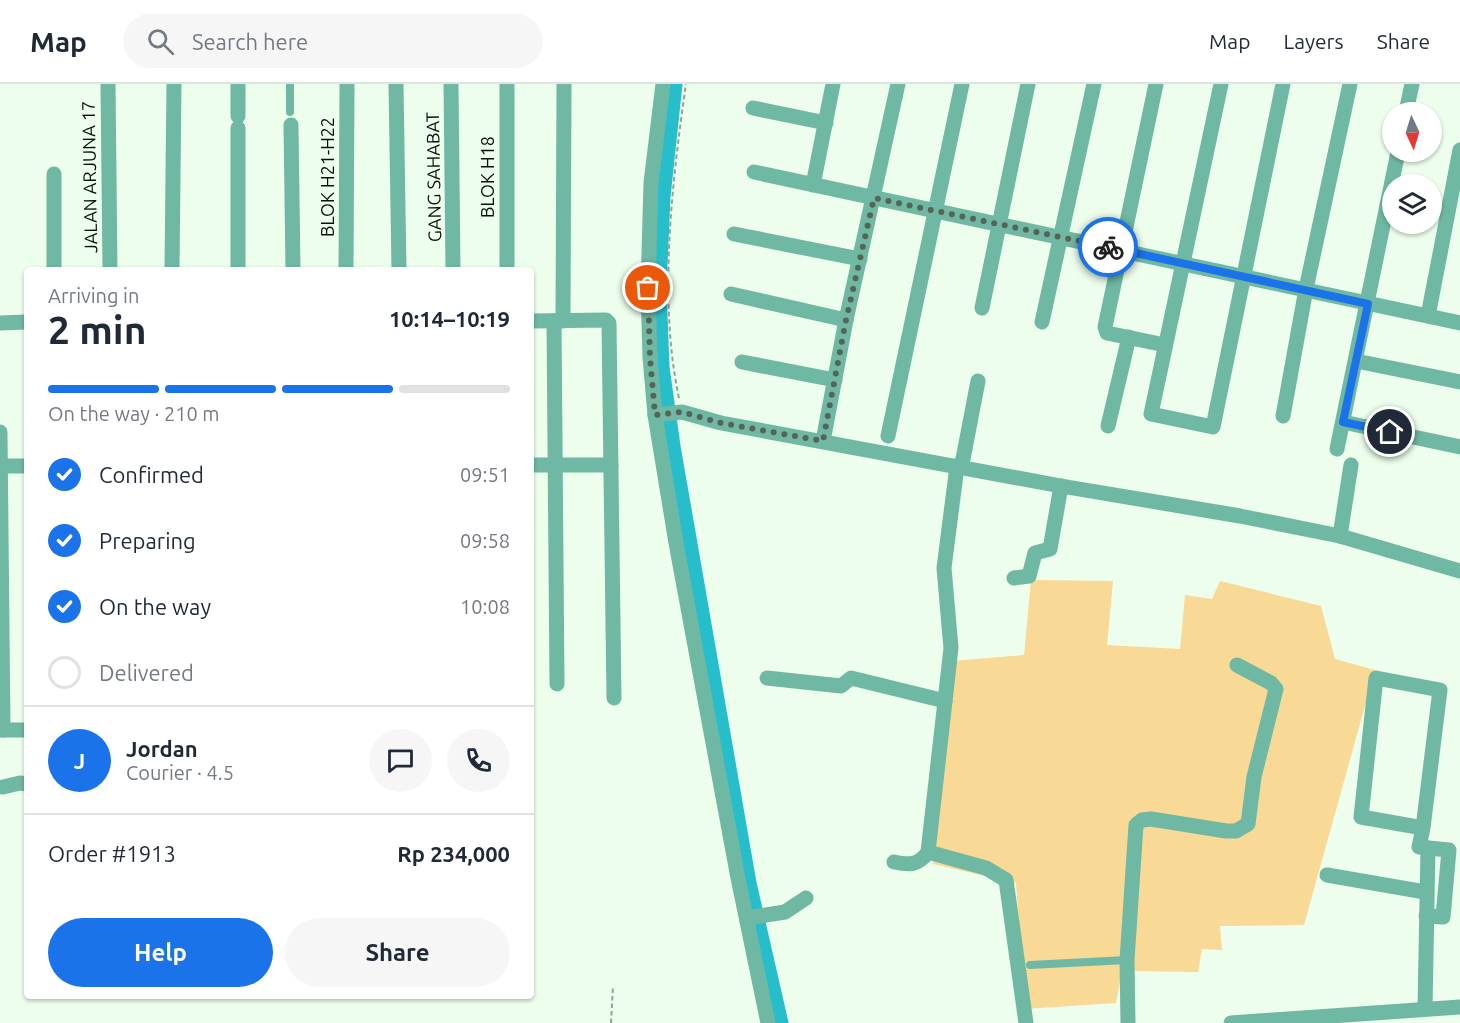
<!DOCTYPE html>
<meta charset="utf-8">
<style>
:root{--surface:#fff;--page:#f6f6f7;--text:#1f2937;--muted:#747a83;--line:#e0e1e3;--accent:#1a73e8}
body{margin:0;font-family:Ubuntu,sans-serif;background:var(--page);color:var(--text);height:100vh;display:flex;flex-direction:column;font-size:22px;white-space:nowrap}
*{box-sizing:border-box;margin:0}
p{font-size:20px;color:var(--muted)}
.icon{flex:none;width:33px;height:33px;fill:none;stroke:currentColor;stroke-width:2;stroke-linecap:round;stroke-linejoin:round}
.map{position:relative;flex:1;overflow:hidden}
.details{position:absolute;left:24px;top:183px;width:510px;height:732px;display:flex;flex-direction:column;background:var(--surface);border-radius:6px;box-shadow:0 2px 4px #0004}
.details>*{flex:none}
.needle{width:39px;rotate:176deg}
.buttons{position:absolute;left:1382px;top:18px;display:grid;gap:12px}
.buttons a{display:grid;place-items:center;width:60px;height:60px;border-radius:50%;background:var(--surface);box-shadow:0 2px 4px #0004;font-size:30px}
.pin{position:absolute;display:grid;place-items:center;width:51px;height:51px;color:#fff;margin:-26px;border:3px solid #fff;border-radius:50%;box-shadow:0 2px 6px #0007}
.courier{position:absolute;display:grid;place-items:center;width:60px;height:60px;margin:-30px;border:4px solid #1a73e8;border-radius:50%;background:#fff;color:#222;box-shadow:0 2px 8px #0007}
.overview em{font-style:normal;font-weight:600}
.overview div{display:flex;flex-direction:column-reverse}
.overview{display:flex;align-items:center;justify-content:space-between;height:102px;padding:0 24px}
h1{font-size:39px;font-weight:600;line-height:45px}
.bar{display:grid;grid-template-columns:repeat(4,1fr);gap:9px 6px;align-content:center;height:72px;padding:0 24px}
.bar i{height:8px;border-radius:4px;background:var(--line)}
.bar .current{background:var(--accent)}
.bar p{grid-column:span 4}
.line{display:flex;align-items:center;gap:15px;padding:0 24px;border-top:2px solid var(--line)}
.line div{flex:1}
.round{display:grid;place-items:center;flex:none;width:63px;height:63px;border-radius:32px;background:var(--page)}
ol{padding:0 24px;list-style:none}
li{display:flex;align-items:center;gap:18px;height:66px}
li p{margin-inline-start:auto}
li .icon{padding:6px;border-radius:50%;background:var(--accent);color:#fff;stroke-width:4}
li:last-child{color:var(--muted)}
li i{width:33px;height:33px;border:3px solid var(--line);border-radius:50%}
.button{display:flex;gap:12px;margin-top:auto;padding:12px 24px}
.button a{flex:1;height:69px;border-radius:36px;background:var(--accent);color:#fff;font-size:24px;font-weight:600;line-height:69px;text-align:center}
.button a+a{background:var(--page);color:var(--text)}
header{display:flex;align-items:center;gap:36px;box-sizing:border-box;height:84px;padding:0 30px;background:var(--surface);border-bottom:2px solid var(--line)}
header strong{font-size:28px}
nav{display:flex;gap:33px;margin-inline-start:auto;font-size:21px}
.search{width:420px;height:54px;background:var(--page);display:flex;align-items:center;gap:15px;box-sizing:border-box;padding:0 21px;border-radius:33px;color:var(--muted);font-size:22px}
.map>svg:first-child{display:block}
.green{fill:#f9d996}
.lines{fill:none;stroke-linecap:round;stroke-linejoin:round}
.canal{stroke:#27becb;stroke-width:15}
.path{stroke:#95a395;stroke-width:2;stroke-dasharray:4.5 3;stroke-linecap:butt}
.service{stroke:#6fb8a4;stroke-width:8}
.minor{stroke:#6fb8a4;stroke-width:15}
.done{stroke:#586358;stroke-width:6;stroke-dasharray:0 10.8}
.route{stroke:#1a73e8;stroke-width:8}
.labels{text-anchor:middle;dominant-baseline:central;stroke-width:6;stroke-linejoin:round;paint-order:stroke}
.street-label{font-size:18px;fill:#071007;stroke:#edfeed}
</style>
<header>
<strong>Map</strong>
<div class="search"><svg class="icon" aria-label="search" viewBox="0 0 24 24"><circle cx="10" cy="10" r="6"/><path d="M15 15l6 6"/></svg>Search here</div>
<nav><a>Map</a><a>Layers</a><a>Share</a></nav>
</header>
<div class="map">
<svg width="1460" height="939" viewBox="0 0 1460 939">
<rect width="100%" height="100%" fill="#edfeed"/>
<path class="green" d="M1031 496 1113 497 1107 561 1180 565 1185 511 1212 515 1220 497 1321 522 1335 575 1375 586 1304 841 1220 842 1222 866 1202 865 1198 888 1122 887 1116 919 1025 925 1016 799 933 780 953 577 1024 571Z"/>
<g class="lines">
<path class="canal" d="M675 0 663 113 659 204 662 283 673 362 749 799 781 939"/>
<g class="path">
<path d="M679 314C658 217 672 97 686 0"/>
<path d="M611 939 613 902"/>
</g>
<g class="service">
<path d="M290 0V28"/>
<path d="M1030 881 1127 876"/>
</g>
<g class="minor">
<path d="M108 0 110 186"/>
<path d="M238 0V32"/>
<path d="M396 0 399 186"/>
<path d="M451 0 453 186"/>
<path d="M663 0 651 99 648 204 650 273 655 331 676 459 738 794 768 939"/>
<path d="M1156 0 1105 243 1107 249 1165 261"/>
<path d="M1221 0 1151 330 1213 343 1283 0"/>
<path d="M753 24 826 39"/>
<path d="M1406 28 1412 0"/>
<path d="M291 41 293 186"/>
<path d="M754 88 1460 239"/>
<path d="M54 90V186"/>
<path d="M813 101 833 0"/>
<path d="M734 150 860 175"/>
<path d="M172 186 174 0"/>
<path d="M238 186V44"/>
<path d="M346 186 347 0"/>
<path d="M507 186V0"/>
<path d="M731 210 846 236"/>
<path d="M982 224 1028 0"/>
<path d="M1428 232 1460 66"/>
<path d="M531 237 606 236 609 239 614 614"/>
<path d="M554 237 557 600"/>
<path d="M563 237 564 0"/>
<path d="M1042 238 1094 0"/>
<path d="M0 239 27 238"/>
<path d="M1356 277 1460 298"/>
<path d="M742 278 835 296"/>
<path d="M655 331 682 328 721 339 1061 402 1240 432 1340 452 1460 487"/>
<path d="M1283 332 1306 205 1350 0"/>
<path d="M1343 338 1460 363"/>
<path d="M1108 342 1129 253"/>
<path d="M0 348 3 646"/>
<path d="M888 352 962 0"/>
<path d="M823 357 846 236 898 0"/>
<path d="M1337 365 1398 68"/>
<path d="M531 381H611"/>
<path d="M0 382H27"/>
<path d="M1340 452 1351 381"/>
<path d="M1014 494 1029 492 1035 469 1050 465 1061 402"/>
<path d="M767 594 841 602 851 594 945 617"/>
<path d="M0 646H27"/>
<path d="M3 703 20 699 27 700"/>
<path d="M1423 744 1361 733 1376 594 1440 606 1423 744 1419 763 1428 764 1425 924"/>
<path d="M928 768 986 784 1006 796 1026 939"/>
<path d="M894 778C909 781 918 782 928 768L951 564 944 484 956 390 963 375 978 297"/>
<path d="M1327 791 1425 808"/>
<path d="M1426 832 1443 833 1449 766 1428 764"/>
<path d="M747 834 785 828 806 814"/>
<path d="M1128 939 1127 876 1136 741 1142 736 1151 735 1226 747H1236L1248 740 1254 693 1276 605 1271 599 1237 581"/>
<path d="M1231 939 1460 923"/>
</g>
</g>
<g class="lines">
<path class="done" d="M648 204 650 273 655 331 682 328 721 339 823 357 846 236 874 114 1108 163"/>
<path class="route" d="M1108 163 1368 220 1343 338 1390 348"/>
</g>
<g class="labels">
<g class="street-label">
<text transform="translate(89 93) rotate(-91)">JALAN ARJUNA 17</text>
<text transform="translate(327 93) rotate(-90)">BLOK H21-H22</text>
<text transform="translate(433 93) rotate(-91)">GANG SAHABAT</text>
<text transform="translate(487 93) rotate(-90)">BLOK H18</text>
</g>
</g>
</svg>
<div class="buttons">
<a><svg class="needle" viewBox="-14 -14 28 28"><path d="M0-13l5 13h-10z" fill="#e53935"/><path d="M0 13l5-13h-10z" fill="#747a83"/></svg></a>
<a><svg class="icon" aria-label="layers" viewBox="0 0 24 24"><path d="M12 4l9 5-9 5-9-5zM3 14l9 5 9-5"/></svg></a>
</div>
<div class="pin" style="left:648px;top:204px;background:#ea580c"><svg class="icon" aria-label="bag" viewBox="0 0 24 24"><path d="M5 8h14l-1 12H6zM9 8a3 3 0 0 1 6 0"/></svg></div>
<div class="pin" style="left:1390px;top:348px;background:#1f2937"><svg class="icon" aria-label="home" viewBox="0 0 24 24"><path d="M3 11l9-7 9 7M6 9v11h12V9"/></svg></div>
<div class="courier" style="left:1108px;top:163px"><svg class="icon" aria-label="bike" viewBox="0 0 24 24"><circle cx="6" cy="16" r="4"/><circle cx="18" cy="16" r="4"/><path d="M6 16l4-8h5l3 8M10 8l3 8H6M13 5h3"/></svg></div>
<section class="details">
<div class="overview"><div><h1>2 min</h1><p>Arriving in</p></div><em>10:14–10:19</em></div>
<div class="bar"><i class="current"></i><i class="current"></i><i class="current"></i><i></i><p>On the way · 210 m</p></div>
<ol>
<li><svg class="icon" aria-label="check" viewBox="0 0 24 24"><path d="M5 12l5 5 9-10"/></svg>Confirmed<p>09:51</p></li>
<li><svg class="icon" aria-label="check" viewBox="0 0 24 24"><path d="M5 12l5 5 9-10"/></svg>Preparing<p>09:58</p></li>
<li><svg class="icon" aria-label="check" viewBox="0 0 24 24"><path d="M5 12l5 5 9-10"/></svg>On the way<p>10:08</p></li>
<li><i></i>Delivered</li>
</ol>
<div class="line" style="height:108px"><b class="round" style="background:var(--accent);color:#fff">J</b><div><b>Jordan</b><p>Courier · 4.5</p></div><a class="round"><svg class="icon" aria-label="chat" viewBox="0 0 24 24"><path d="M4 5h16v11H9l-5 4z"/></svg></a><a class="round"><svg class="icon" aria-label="phone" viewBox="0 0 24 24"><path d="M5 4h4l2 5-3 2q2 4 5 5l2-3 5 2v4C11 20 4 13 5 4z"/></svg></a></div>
<div class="line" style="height:78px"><div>Order #1913</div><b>Rp 234,000</b></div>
<div class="button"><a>Help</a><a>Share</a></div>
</section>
</div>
